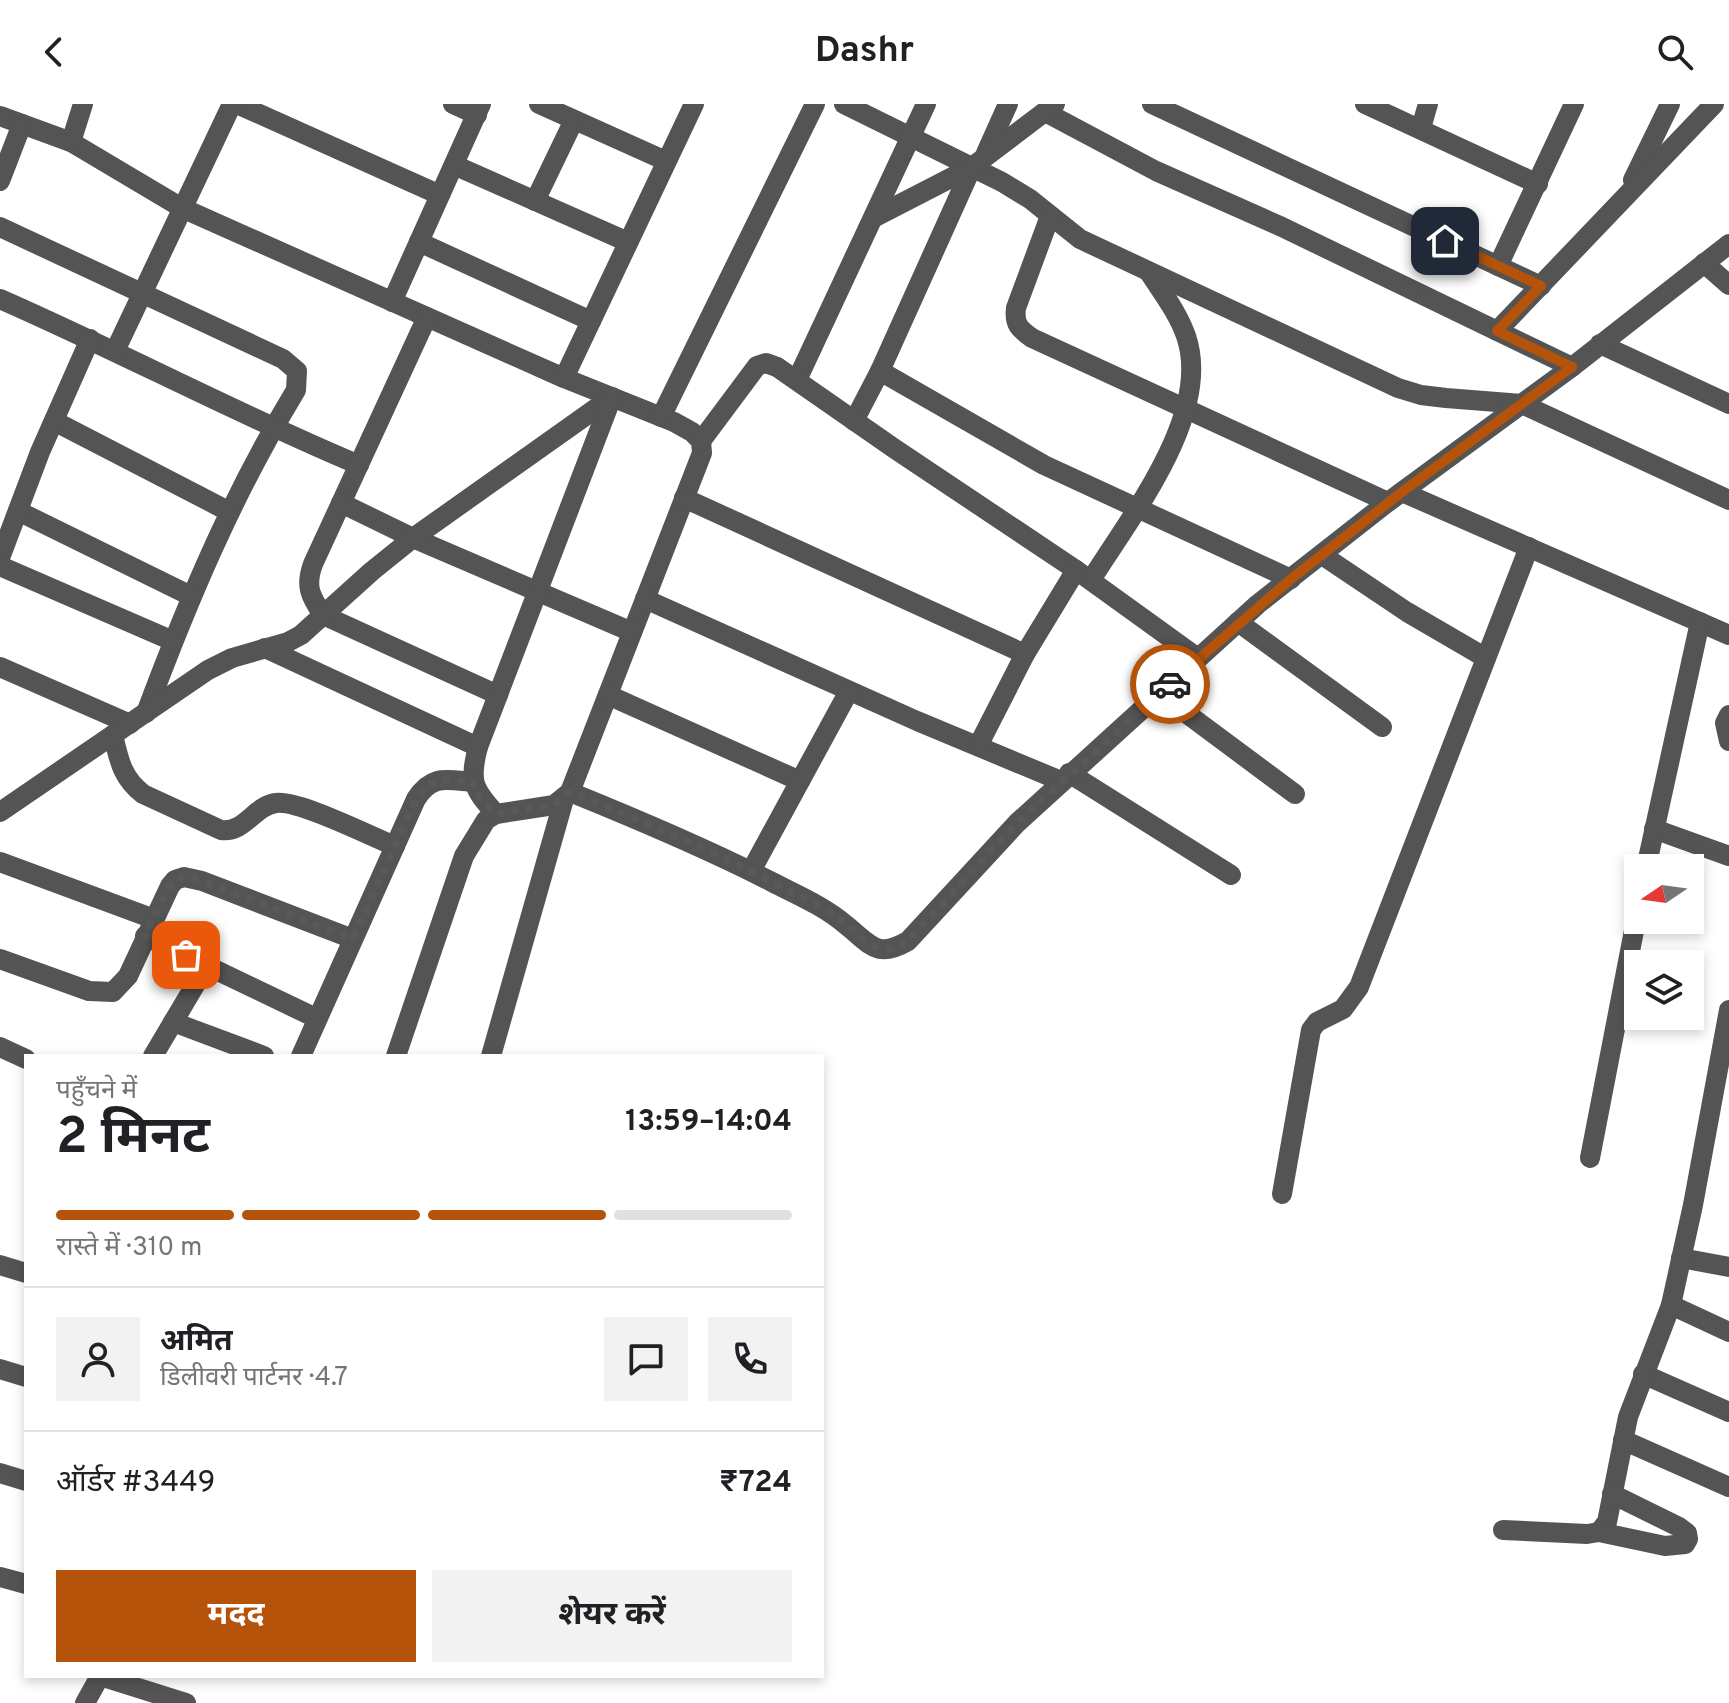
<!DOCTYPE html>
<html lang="hi">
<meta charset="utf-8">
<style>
:root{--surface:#fff;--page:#f2f2f2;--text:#202124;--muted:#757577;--line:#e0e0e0;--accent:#b45309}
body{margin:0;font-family:Overpass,"Noto Sans Devanagari",sans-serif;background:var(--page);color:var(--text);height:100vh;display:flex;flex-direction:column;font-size:30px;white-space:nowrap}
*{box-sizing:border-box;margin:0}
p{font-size:26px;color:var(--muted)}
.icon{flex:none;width:44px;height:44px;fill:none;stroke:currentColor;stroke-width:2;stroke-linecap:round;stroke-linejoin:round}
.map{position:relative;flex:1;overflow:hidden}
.details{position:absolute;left:24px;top:950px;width:800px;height:624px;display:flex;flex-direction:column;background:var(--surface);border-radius:0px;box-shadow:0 4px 12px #0003}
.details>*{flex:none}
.needle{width:52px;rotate:257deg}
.fabs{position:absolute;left:1624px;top:750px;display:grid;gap:16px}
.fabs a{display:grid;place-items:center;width:80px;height:80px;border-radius:0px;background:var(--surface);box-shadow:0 4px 12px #0003;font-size:40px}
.pin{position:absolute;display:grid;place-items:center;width:68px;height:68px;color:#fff;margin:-34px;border-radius:16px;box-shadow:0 4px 12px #0006}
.courier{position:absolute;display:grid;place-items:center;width:80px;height:80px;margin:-40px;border:6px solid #b45309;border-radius:50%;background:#fff;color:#222;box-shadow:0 2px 10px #0007}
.overview em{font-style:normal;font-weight:700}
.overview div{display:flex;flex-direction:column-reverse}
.overview{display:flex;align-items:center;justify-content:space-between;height:136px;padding:0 32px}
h1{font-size:52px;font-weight:700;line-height:60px}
.bar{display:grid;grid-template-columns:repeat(4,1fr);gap:12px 8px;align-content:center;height:96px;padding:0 32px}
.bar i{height:10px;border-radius:6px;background:var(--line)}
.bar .on{background:var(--accent)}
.bar p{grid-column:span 4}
.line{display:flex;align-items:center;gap:20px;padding:0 32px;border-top:2px solid var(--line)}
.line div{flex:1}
.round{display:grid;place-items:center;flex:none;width:84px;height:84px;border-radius:0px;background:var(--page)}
.cta{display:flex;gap:16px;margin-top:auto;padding:16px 32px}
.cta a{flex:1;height:92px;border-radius:0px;background:var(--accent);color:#fff;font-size:32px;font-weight:700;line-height:92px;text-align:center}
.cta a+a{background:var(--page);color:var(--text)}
header{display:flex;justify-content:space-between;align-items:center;height:104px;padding:0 32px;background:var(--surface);font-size:36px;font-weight:700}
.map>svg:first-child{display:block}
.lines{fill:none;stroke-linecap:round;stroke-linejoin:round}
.minor{stroke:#545454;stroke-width:20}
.done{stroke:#595959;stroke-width:8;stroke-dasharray:0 14.4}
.route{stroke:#b45309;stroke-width:10}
</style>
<header><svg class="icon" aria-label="back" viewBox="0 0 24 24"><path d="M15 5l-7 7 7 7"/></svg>Dashr<svg class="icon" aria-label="search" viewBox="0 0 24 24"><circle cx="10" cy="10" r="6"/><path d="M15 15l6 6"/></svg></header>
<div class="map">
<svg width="1729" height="1599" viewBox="0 0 1729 1599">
<rect width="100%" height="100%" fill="#fff"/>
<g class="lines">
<g class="minor">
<path d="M237 0 440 91"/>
<path d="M453 0 477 11"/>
<path d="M539 0 666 57"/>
<path d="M844 0 1002 78 1030 95 1080 135 1398 284 1421 291 1446 294 1522 300 1729 396"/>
<path d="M1152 0 1541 182"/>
<path d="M1365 0 1538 80"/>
<path d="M1045 8 1156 67 1282 123 1572 263"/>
<path d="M0 12 71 38 182 104 564 274 674 318 692 328 701 337 702 349 570 688 554 701 496 710 486 716 464 752 396 952"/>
<path d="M1421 24 1428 0"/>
<path d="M71 38 83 0"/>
<path d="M986 49 1008 0"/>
<path d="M454 61 628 138"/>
<path d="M1633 76 1670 0"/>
<path d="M0 77 22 20"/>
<path d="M535 97 574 16"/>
<path d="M1050 112 1016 204C1014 220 1019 225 1032 234L1388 398"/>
<path d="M873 114 972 63 1055 0"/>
<path d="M0 123 283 255 297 267 296 286C232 392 189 494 146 609"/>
<path d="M419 138 591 217"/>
<path d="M1704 159 1729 181"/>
<path d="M1498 162 1574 0"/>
<path d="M0 195C121 248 237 310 359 361"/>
<path d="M392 198 481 0"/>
<path d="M427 213 313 460C305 482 310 492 323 511L498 591"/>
<path d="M1497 227 1714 0"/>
<path d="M1600 240 1729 300"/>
<path d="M115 247 232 0"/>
<path d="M880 267 1044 361 1291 475"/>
<path d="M564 274 694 0"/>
<path d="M797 276 926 0"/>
<path d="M661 313 815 0"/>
<path d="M54 317 228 407"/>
<path d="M854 317 880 267 972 63"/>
<path d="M701 337 757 262 766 259 777 263 895 345 1076 466 1198 554"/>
<path d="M1402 388 1729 531"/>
<path d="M684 394 1025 550"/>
<path d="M341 399 413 434 632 528"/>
<path d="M18 407 191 492"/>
<path d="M1322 451 1407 508 1486 554"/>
<path d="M0 454 40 348 90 235"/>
<path d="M0 462 173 537"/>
<path d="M1091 476C1130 413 1213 310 1186 232 1178 209 1162 188 1149 168"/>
<path d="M645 495 917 617 1061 677"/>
<path d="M1238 518 1382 623"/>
<path d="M265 544 478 643"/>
<path d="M0 563 130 620"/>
<path d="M1159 589 1295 690"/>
<path d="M608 591 800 677"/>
<path d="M1729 611 1725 619 1729 637"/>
<path d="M113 631C119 656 122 674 143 690L221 726C245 729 254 702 276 699 299 696 370 732 395 742"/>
<path d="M978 642 1025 550 1076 466"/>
<path d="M1069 669 1231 771"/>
<path d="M570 688C639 716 706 744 772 778 797 791 824 802 846 821 871 841 877 855 908 837L1017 719 1258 500 1388 398 1572 263 1729 140"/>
<path d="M0 708 208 566 232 554 288 538 301 531 372 467 413 434 612 293"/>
<path d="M496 710C473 685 469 677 478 643L612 293"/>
<path d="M1654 725 1729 752"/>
<path d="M0 758 154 815"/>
<path d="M1646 764 1700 518"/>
<path d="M751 767 849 587"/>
<path d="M145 832 316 914"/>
<path d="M0 855 89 887 113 888 128 872 170 782 175 776 184 773 202 777 353 835"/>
<path d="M173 918 264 952"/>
<path d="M0 943 26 955"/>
<path d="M153 952 207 861"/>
<path d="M301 952 416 695C432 670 447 676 473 678"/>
<path d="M491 952 564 695"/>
<path d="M1590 1054 1638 806"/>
<path d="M1282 1090 1311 926 1317 918 1343 905 1359 883 1529 443"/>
<path d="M1681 1154 1729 1163"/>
<path d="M0 1161 26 1169"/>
<path d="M1671 1201 1729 1228"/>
<path d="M0 1265 26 1273"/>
<path d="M1643 1270 1729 1308"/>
<path d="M1623 1336 1729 1383"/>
<path d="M0 1369 26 1377"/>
<path d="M1503 1426 1587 1430 1599 1428 1607 1418 1628 1313 1671 1201 1693 1101 1729 906"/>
<path d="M1599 1428 1665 1442 1685 1440 1688 1435 1687 1429 1679 1423 1612 1390"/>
<path d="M0 1473 26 1480"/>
<path d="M85 1599 100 1572 186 1599"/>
</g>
</g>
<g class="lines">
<path class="done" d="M186 851 145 832 170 782 175 776 184 773 202 777 353 835 416 695C432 670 447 676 473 678L478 691 496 710 554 701 570 688C639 716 706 744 772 778 797 791 824 802 846 820 871 841 877 855 908 837L1017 719 1170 580"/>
<path class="route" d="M1170 580 1291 475 1402 388 1572 263 1497 227 1541 182 1445 137"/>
</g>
</svg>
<div class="fabs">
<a><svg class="needle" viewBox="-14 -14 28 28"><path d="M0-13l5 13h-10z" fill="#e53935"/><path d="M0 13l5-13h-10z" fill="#757577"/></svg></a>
<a><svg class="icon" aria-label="layers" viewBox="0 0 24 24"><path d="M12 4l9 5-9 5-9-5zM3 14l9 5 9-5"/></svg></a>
</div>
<div class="pin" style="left:186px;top:851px;background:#ea580c"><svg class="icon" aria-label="bag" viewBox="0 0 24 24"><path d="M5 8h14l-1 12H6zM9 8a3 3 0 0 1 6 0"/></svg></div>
<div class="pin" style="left:1445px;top:137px;background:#1f2937"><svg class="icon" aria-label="home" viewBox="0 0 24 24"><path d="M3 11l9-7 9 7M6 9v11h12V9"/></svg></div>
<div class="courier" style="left:1170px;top:580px"><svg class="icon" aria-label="car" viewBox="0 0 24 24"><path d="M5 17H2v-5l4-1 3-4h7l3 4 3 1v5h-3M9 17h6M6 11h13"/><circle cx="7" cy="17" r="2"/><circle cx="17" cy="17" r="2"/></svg></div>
<section class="details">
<div class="overview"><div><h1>2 मिनट</h1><p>पहुँचने में</p></div><em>13:59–14:04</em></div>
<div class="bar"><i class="on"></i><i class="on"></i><i class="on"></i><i></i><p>रास्ते में · 310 m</p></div>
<div class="line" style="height:144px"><a class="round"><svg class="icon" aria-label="person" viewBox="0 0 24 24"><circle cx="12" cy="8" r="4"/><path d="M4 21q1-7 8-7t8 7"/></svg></a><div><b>अमित</b><p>डिलीवरी पार्टनर · 4.7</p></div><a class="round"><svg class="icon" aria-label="chat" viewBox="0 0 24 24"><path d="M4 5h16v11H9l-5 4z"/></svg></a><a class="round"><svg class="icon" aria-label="phone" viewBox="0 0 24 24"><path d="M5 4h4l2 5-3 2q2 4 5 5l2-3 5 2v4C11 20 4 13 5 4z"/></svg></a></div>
<div class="line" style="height:104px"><div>ऑर्डर #3449</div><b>₹724</b></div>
<div class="cta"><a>मदद</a><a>शेयर करें</a></div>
</section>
</div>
